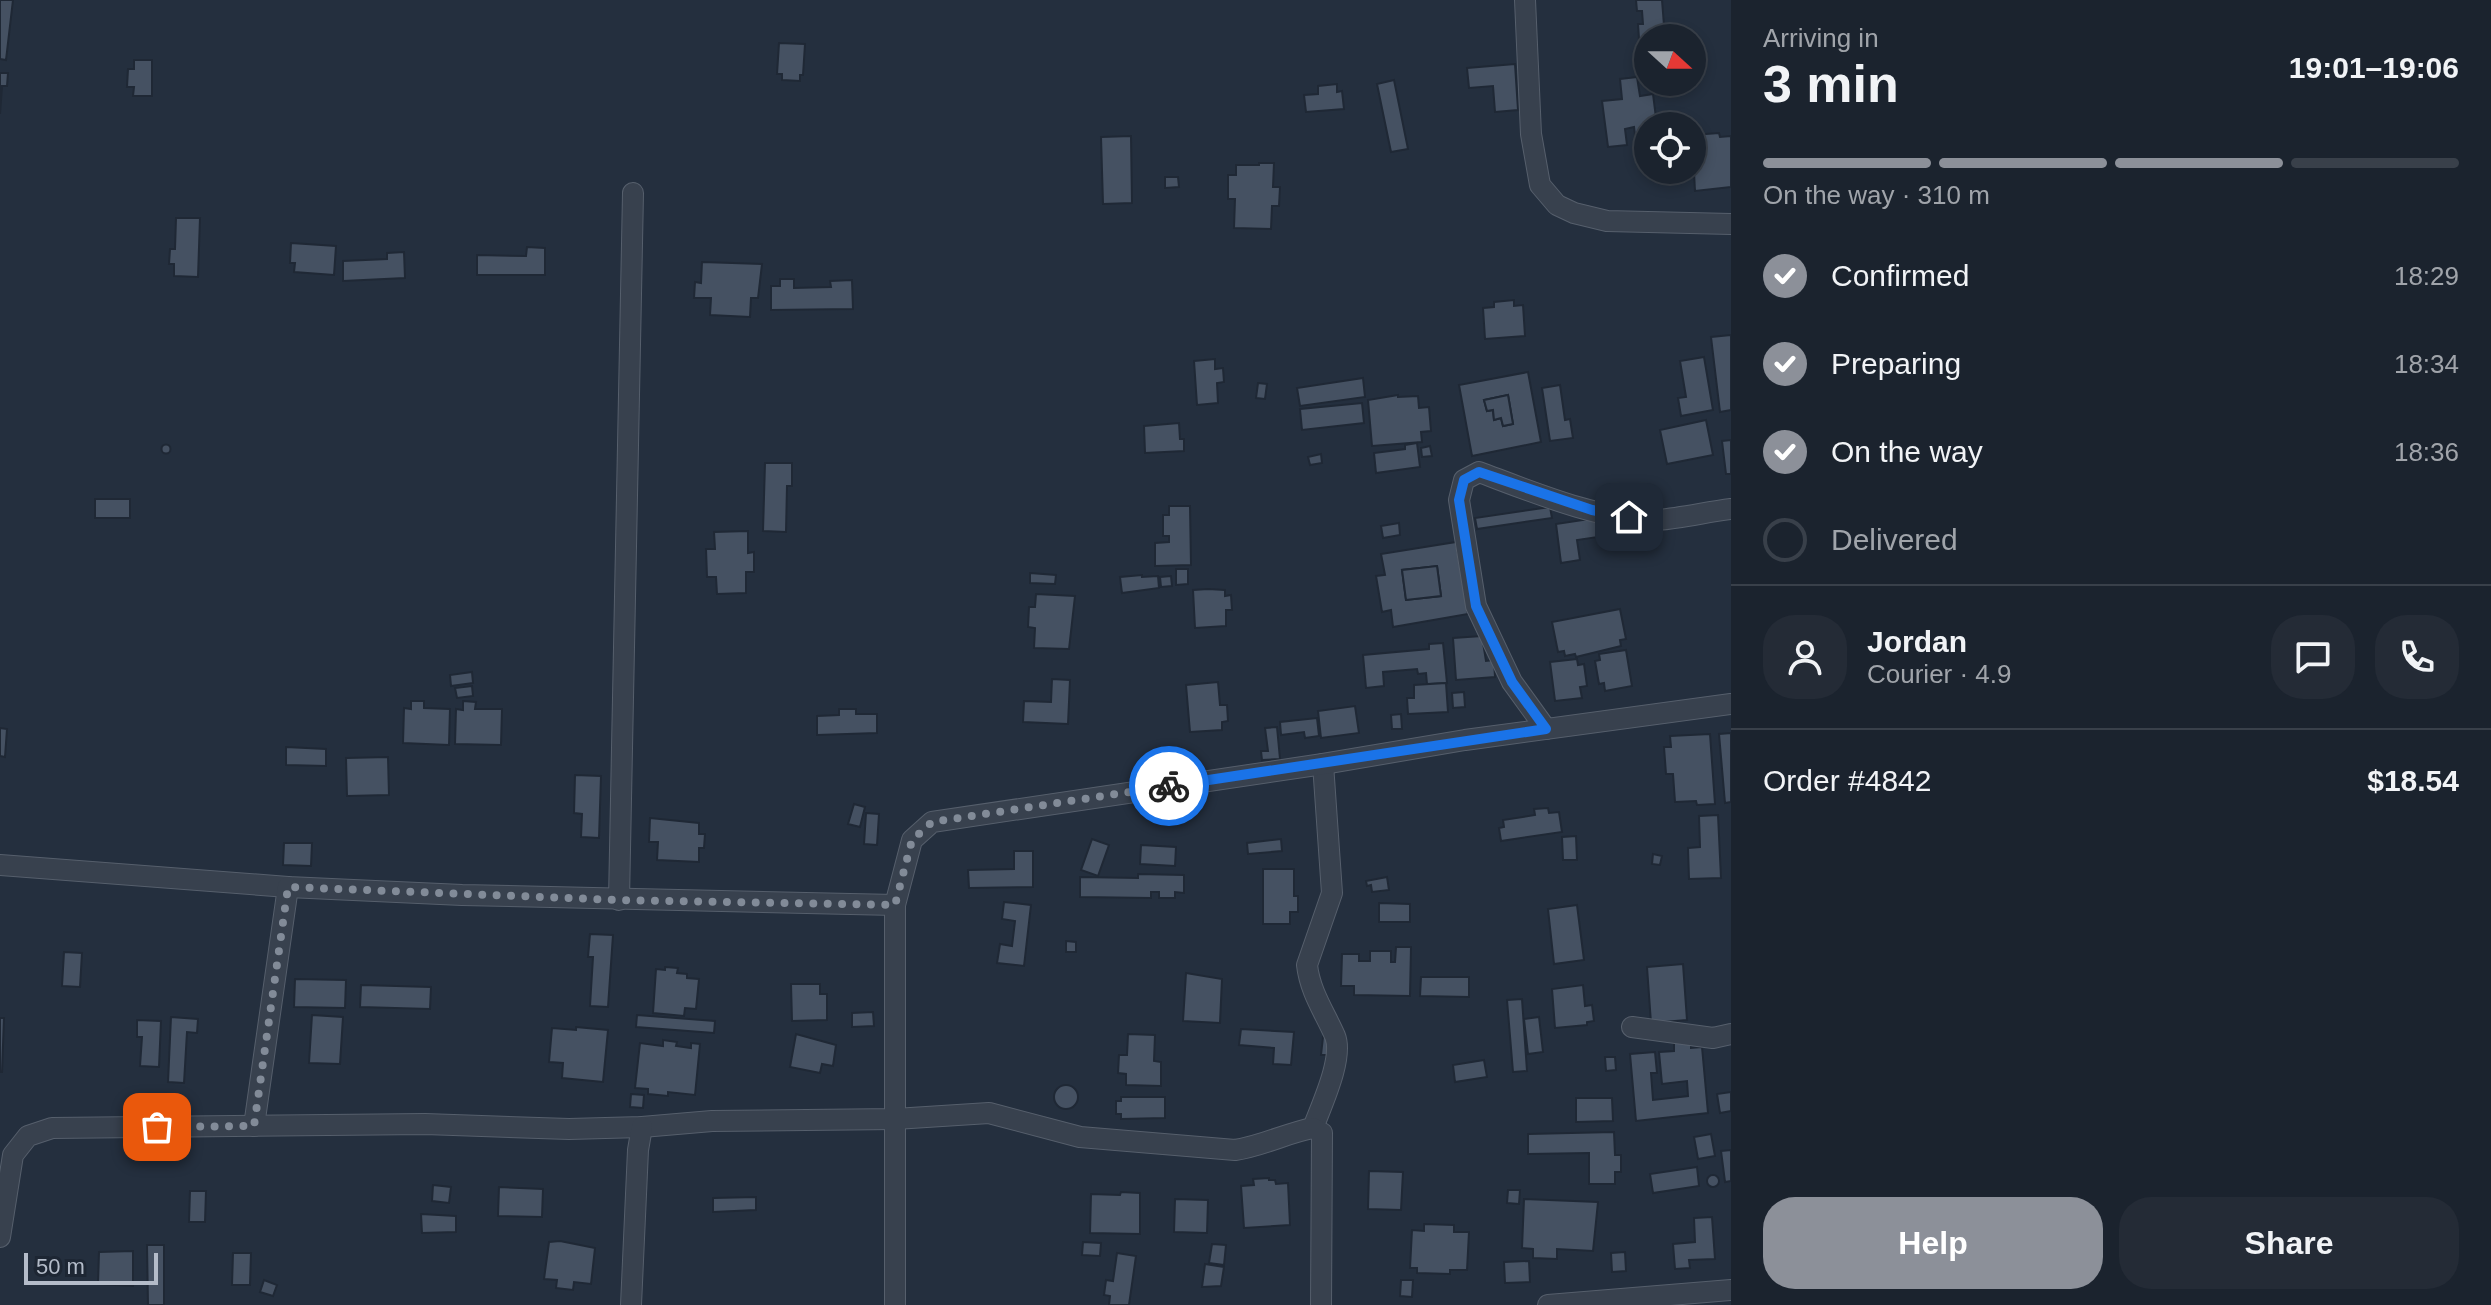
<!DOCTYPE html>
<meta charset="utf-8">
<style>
:root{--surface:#1b232e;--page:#242b36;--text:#f1f3f6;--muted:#a0a4aa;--line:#39404a;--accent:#8c9099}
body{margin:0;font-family:Arial,sans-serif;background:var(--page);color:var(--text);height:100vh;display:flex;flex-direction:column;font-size:30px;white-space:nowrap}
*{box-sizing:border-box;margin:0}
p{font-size:26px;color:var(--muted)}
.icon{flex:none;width:44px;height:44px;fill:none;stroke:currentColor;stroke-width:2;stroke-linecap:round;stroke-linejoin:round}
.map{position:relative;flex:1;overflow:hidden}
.details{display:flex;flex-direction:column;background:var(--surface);width:760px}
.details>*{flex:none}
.needle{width:52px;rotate:111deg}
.buttons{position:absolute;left:1634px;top:24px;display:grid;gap:16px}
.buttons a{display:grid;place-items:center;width:72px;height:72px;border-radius:50%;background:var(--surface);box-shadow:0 4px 12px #0003,0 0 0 2px var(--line);font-size:40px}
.scale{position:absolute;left:24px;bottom:20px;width:134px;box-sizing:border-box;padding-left:8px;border:4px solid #b4bcc9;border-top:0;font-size:22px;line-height:28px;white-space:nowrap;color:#b4bcc9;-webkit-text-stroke:6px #1d2633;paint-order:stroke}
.pin{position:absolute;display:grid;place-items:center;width:68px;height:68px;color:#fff;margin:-34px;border-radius:16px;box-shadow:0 4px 12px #0006}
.courier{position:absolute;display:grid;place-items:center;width:80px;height:80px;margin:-40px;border:6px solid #1a73e8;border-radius:50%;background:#fff;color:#222;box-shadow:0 2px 10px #0007}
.summary em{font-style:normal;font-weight:800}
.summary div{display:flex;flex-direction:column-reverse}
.summary{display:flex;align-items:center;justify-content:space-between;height:136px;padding:0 32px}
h1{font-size:52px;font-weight:800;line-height:60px}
.bar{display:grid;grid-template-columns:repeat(4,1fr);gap:12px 8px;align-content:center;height:96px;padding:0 32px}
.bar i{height:10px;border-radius:6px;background:var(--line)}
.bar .active{background:var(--accent)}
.bar p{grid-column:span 4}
.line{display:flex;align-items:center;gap:20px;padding:0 32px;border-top:2px solid var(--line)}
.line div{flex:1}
.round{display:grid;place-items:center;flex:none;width:84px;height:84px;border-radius:32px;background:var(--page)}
ol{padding:0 32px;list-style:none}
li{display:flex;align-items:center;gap:24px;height:88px}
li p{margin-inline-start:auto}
li .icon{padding:8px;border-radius:50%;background:var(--accent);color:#fff;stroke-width:4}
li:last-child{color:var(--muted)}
li i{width:44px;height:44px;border:4px solid var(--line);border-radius:50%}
.primary-button{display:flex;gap:16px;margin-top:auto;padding:16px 32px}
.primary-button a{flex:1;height:92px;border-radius:32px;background:var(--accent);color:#fff;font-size:32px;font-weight:800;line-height:92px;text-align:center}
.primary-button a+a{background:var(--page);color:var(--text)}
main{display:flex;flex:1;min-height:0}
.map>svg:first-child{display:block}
.building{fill:#455162;stroke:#1f2835;stroke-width:2;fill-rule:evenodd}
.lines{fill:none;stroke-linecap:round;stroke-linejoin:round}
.street-casing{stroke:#565f6c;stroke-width:22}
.street{stroke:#38414e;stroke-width:20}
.done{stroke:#828b98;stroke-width:8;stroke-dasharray:0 14.4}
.route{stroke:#1a73e8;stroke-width:10}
</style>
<main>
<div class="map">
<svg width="1731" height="1305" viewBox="0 0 1731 1305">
<rect width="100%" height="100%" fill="#242f3e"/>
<g class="building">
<path d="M0 0H13L6 60 0 59Z"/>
<path d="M1636 0H1662L1665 38H1648V52H1645L1644 38 1639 39 1638 24H1643L1642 11H1637Z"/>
<path d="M779 43 805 44 803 75H800V81L782 80V74H777Z"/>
<path d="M134 60H152V96H133L134 87H127L128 69H134Z"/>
<path d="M1515 64 1518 110 1495 112 1493 86 1469 88 1467 68Z"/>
<path d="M0 73H8L7 86H2L0 114Z"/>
<path d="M1637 77 1640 96 1653 94 1657 126H1648V142L1636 144 1634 127 1625 129 1627 145 1608 147 1602 101 1622 99 1620 79Z"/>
<path d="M1394 80 1408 149 1391 152 1377 84Z"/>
<path d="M1337 84V92L1342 91 1344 109 1306 112 1304 95 1318 94V86Z"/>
<path d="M1719 133 1720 137 1731 136V187L1695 191 1692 135Z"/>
<path d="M1131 136 1132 203 1103 204 1101 137Z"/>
<path d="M1259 163H1274L1273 187H1280L1279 206H1272L1271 229 1234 228 1235 199H1228V175H1236V165H1259Z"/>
<path d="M1165 177H1178L1179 187 1165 188Z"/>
<path d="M176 218H200L198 277 174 276V264H169L170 249H175Z"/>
<path d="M291 243 336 246 334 275 294 272 295 263H290Z"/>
<path d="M527 247 545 248V275H477V255L526 256Z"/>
<path d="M404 252 405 278 343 281V261L387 259V253Z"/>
<path d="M702 262 762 264 758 298H751L750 317 710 315 711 298H694L695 282 701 283Z"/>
<path d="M780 279H794V288L831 287 830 281 852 280 853 309 771 310V286H780Z"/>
<path d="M1514 300V306L1523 305 1525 336 1485 339 1483 308 1494 307V302Z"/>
<path d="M1731 335V410L1720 412 1711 337Z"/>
<path d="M1704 357 1713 410 1681 416 1678 398 1686 397 1680 361Z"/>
<path d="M1215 359V369L1223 368 1224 382 1217 383 1218 403 1197 405 1194 361Z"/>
<path d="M1528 372 1541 442 1472 456 1459 385ZM1508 395 1513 424 1503 426 1501 418 1494 420 1493 410 1487 411 1484 400Z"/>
<path d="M1363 378 1365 397 1300 406 1297 388Z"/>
<path d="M1258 383 1267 384 1265 399 1256 398Z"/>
<path d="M1560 385 1565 420 1570 419 1573 438 1550 441 1542 388Z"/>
<path d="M1398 395V397L1418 396 1419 408 1429 407 1431 431 1421 432 1422 442 1372 446 1368 400Z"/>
<path d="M1508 395 1513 424 1503 426 1501 418 1494 420 1493 410 1487 411 1484 400Z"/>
<path d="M1362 403 1364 423 1302 430 1300 409Z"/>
<path d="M1706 420 1713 455 1667 464 1660 430Z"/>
<path d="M1179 423 1180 439H1184V451L1145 453 1144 426Z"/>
<path d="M1731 440V474H1726L1722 441Z"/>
<path d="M1417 443 1420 467 1376 473 1374 453 1405 449V445Z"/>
<circle cx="166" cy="449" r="4.5"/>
<path d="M1430 446 1432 456 1422 457 1421 448Z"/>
<path d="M1321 454 1322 463 1310 465 1308 457Z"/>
<path d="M765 463H792V486H787L786 532 763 531Z"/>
<rect x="95" y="499" width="35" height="19"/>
<path d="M1169 506H1190L1191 565 1155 566V543L1169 542V536H1163V515H1169Z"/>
<path d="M1550 507 1552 518 1477 529 1475 518Z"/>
<path d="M1596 518 1598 537 1577 540 1580 560 1561 563 1556 524Z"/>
<path d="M1399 523 1400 535 1383 538 1381 526Z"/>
<path d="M748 531V553L754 552V572H746V593L717 594 716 577H707L706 549H715L714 532Z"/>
<path d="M1456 542 1468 614 1393 627 1391 610 1382 612 1376 576 1385 575 1381 554ZM1437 566 1441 596 1406 600 1402 570Z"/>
<path d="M1437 566 1441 596 1406 600 1402 570Z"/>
<path d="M1176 569H1188V584L1176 585Z"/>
<path d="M1030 573 1056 575 1055 584 1030 583Z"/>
<path d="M1142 575V577L1158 576 1159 588 1122 593 1120 577Z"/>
<path d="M1171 576 1172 586 1161 587 1160 577Z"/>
<path d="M1208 589 1225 590V596L1231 595 1232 610H1226V626L1195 628 1193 590Z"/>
<path d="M1036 594 1075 596 1069 649 1034 648 1035 628 1028 627 1029 607H1035Z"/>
<path d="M1620 609 1626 639 1620 640 1621 646 1576 657 1575 654 1565 656 1564 651 1558 652 1552 622Z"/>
<path d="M1482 636 1486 661 1494 660 1495 677 1456 680 1453 638Z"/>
<path d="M1443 643 1447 683 1427 684 1426 673 1418 674 1417 669 1383 672 1384 686 1366 688 1363 655 1429 649V644Z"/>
<path d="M1626 650 1632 686 1605 691 1604 683 1599 684 1595 661 1600 660 1599 654Z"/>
<path d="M1577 659 1578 665 1584 664 1587 686 1580 687 1582 698 1555 701 1550 662Z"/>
<path d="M472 672 473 683 451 686 450 675Z"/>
<path d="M1052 679 1070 680 1068 724 1023 722 1024 701 1051 702Z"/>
<path d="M1218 682 1220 705H1227L1228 721 1222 722V730L1190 732 1186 685Z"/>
<path d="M1446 683 1448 712 1408 714 1407 698H1414V685Z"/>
<path d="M472 686 473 696 457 698 455 688Z"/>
<path d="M1464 692 1465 707 1453 708 1452 693Z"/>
<path d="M411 701H424V708L450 709 449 745 403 743 404 708 411 709Z"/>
<path d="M463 701 476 702 475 709H502L501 745 455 744 456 709 463 710Z"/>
<path d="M1355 706 1359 733 1321 738 1318 711Z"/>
<path d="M839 709H856V714H877V733L817 735V716L839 715Z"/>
<path d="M1401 714 1402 729H1392L1391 715Z"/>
<path d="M1317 718 1319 736 1305 738 1304 732 1281 735 1280 722Z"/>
<path d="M1277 727 1280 759 1262 760 1261 751H1268L1265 728Z"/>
<path d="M0 728 7 729 5 757 0 756Z"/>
<path d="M1731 733V802L1725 803 1719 734Z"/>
<path d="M1710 734 1715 804 1697 805 1696 801 1675 802 1673 774H1666L1664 747H1671L1670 736Z"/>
<path d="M286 747 326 749V766L286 765Z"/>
<path d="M388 757 389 795 347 796 346 758Z"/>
<path d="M575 775 601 776 599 838 581 837 582 814 574 813Z"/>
<path d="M854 804 865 807 860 827 848 824Z"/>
<path d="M1548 808 1549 813 1559 812 1562 832 1501 841 1499 828 1504 827 1503 820 1535 815 1534 809Z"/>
<path d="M866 813 879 814 877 845 864 844Z"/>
<path d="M1718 815 1721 878 1689 879 1688 848 1700 847 1699 816Z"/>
<path d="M650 818 699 823V834H705L704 848H699V862L657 860 658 842H649Z"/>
<path d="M1576 836 1577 860H1563L1562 837Z"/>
<path d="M1092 839 1109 845 1098 876 1081 870Z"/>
<path d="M1281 839 1282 851 1248 854 1247 843Z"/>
<path d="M284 843H312L311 866 283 865Z"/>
<path d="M1141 845 1176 847 1175 866 1140 864Z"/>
<path d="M1014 851H1033V887L969 888 968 870 1014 869Z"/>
<path d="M1653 854 1662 856 1660 865 1652 864Z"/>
<path d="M1263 869H1294V896H1298V912H1290V924H1263Z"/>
<path d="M1138 874 1184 875V893L1175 892V898H1159V892H1151V898L1080 897V877L1138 878Z"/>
<path d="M1387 877 1389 890 1372 892 1371 885 1367 886 1366 881Z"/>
<path d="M1004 902 1031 905 1024 966 997 963 1000 944 1012 946 1015 921 1002 919Z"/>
<path d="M1379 903 1410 904V922H1379Z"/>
<path d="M1577 905 1584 960 1554 964 1548 909Z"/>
<path d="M590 934 613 935 608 1007 590 1006 593 957H588Z"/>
<path d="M1066 941 1076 942V952H1066Z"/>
<path d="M1396 947H1411L1410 996 1354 995V986H1341L1342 954H1359V961H1370V951H1391V962H1395Z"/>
<path d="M64 952 82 953 80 987 62 986Z"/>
<path d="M1683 964 1687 1020 1651 1023 1647 967Z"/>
<path d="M665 967 678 968 677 973 687 974V978L699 979 696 1009 685 1008 684 1016 653 1013 656 969 665 970Z"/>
<path d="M1186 973 1222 979 1220 1023 1183 1021Z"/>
<path d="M1421 977H1469V997L1420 996Z"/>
<path d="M295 979 346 980 345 1008 294 1007Z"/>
<path d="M791 984H820V994H827V1020L792 1021Z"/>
<path d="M361 985 431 987 430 1009 360 1007Z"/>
<path d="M1583 985 1585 1006 1592 1005 1594 1021 1587 1022V1025L1555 1028 1552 989Z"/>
<path d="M1522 999 1527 1071 1513 1072 1507 1000Z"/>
<path d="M873 1012 874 1026 852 1027V1013Z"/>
<path d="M312 1015 343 1017 340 1064 309 1063Z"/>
<path d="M637 1015 715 1021 714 1033 636 1027Z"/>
<path d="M171 1017 198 1019 197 1033 187 1032 184 1083 168 1082Z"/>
<path d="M1539 1017 1543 1052 1528 1054 1524 1019Z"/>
<path d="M0 1018H4L2 1072H0Z"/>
<path d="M137 1020 161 1021 159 1067 140 1066 142 1037H137Z"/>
<path d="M576 1027 608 1030 603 1082 562 1078 563 1063 549 1062 552 1028 576 1030Z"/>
<path d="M1241 1029 1294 1032 1291 1065 1273 1064 1274 1048 1239 1045Z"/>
<path d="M796 1034 836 1045 833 1066 822 1064 820 1073 790 1067Z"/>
<path d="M1128 1034 1155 1035 1154 1061 1161 1062V1086L1126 1085V1074L1118 1073 1119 1055H1127Z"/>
<path d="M1323 1037H1332L1330 1055H1321Z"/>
<path d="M663 1040 677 1042 676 1046 691 1048V1043L700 1044 695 1095 668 1092V1096L648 1094V1089L635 1088 640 1043 663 1046Z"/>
<path d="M1691 1041V1048L1702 1047 1708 1113 1636 1121 1630 1054 1655 1052 1657 1073H1651L1653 1100 1688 1096 1687 1081 1662 1084 1659 1052 1674 1051V1043Z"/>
<path d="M1605 1057H1615L1616 1070 1606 1071Z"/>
<path d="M1484 1060 1487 1077 1455 1082 1453 1065Z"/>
<circle cx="1066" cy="1097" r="12"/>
<path d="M1731 1092V1111L1720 1113 1717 1094Z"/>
<path d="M631 1094 644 1095 643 1108 630 1107Z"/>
<path d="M1121 1097H1165V1118L1121 1119V1114H1116V1101H1121Z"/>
<path d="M1576 1098H1612L1613 1121 1576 1122Z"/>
<path d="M1614 1132 1615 1155H1621V1172H1615V1184H1589V1153L1528 1154V1134Z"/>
<path d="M1711 1134 1715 1156 1698 1159 1694 1137Z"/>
<path d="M1731 1150V1181L1725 1182 1721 1151Z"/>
<path d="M1697 1167 1699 1186 1653 1193 1650 1174Z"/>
<path d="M1369 1171 1403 1172 1401 1210 1368 1209Z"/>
<circle cx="1713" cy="1181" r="6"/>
<path d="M1269 1178V1180H1275L1276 1184 1288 1183 1290 1225 1244 1228 1241 1186 1254 1185 1253 1179Z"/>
<path d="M433 1185 451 1187 449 1203 432 1201Z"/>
<path d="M499 1187 543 1189 542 1217 498 1216Z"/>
<path d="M1508 1190H1520L1519 1204 1507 1203Z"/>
<path d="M190 1191H206L205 1222H189Z"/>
<path d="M1121 1192 1140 1193V1234L1090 1233 1091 1194 1120 1195Z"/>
<path d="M756 1197V1210L713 1212V1198Z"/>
<path d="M1175 1199 1208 1200 1207 1233 1174 1232Z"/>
<path d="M1524 1199 1598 1202 1593 1251 1557 1249V1259L1533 1258V1249L1522 1248Z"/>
<path d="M421 1214 456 1216V1232L422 1233Z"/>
<path d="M1712 1217 1715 1259 1689 1260 1690 1268 1675 1269 1673 1244 1695 1242 1694 1218Z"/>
<path d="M1424 1224 1454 1225V1232H1469L1467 1270H1450V1274L1417 1273V1268H1410L1412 1230 1424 1231Z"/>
<path d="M560 1241 595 1248 591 1284 574 1282 573 1290 556 1288 557 1280 544 1279 549 1242Z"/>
<path d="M1083 1242 1101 1243 1100 1256 1082 1255Z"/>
<path d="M1212 1244 1226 1245 1224 1265 1209 1263Z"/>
<path d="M147 1245H164V1305H148Z"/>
<path d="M133 1251V1286L98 1284 99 1252Z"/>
<path d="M1625 1252 1626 1271 1612 1272 1611 1253Z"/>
<path d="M233 1253H251L250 1285H232Z"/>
<path d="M1117 1253 1136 1256 1129 1305H1109L1110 1296 1104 1295 1106 1280 1113 1281Z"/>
<path d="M1529 1261 1530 1282 1505 1283 1504 1262Z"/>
<path d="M1205 1264 1224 1267 1221 1286 1202 1287Z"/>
<path d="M264 1280 277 1285 273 1296 260 1292Z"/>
<path d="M1401 1280H1413L1412 1297 1400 1296Z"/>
</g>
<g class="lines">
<defs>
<g id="street">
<path d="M1525 0 1531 134 1540 185 1557 205 1574 213 1607 221 1731 224"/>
<path d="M1546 729 1512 682 1476 606 1459 500 1464 480 1479 472C1530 491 1604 522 1658 520 1682 518 1707 512 1731 509"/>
<path d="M0 865 288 887 462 895 895 905"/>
<path d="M619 900 633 193"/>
<path d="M1632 1027 1713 1038 1731 1034"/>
<path d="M254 1126 288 887"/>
<path d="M1313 1128C1321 1106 1344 1058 1335 1036 1325 1013 1310 992 1307 965L1332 893 1323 764"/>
<path d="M0 1237 13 1155 28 1136 52 1128 425 1124 569 1129 642 1127 712 1121 895 1119 989 1113 1080 1137 1235 1150C1263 1146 1286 1133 1313 1128L1322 1133 1321 1305"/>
<path d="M631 1305 638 1150 642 1127"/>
<path d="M895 1305V905L912 840 932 822 1323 764 1465 740 1731 704"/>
<path d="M1548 1305 1731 1290"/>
</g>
</defs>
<use href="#street" class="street-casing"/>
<use href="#street" class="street"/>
</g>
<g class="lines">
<path class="done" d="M157 1127 254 1126 288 887 619 900 895 905 912 840 932 822 1169 786"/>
<path class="route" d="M1169 786 1546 729 1512 682 1476 606 1459 500 1464 480 1479 472 1592 510 1629 517"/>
</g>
</svg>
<div class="buttons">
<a><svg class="needle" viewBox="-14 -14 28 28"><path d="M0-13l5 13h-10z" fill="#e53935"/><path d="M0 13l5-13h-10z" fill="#a0a4aa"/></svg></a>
<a><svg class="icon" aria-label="locate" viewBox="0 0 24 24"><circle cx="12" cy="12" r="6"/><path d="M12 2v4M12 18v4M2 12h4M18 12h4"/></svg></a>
</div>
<div class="scale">50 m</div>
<div class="pin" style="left:157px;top:1127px;background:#ea580c"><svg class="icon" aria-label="bag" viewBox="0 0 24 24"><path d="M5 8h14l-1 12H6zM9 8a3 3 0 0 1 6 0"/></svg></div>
<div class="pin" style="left:1629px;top:517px;background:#1f2937"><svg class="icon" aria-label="home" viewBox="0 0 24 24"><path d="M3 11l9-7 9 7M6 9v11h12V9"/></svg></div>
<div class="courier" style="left:1169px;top:786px"><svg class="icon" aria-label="bike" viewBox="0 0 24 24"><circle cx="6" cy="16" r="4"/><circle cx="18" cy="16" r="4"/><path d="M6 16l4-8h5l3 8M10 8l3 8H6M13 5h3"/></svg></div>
</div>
<section class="details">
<div class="summary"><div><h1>3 min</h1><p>Arriving in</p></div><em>19:01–19:06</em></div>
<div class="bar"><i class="active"></i><i class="active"></i><i class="active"></i><i></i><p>On the way · 310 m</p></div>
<ol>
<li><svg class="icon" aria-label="check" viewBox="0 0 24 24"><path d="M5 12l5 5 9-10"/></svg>Confirmed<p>18:29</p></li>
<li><svg class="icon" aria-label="check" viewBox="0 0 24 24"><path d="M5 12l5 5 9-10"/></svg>Preparing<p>18:34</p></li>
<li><svg class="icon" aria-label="check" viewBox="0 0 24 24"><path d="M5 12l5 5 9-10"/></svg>On the way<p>18:36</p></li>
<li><i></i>Delivered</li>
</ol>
<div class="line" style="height:144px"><a class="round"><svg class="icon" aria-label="person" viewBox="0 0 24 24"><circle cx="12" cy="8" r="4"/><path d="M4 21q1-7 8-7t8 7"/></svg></a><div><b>Jordan</b><p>Courier · 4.9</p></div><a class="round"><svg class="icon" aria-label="chat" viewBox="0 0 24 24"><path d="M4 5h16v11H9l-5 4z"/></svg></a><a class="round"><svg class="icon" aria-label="phone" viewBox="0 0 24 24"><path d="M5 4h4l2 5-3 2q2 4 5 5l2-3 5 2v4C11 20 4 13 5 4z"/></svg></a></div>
<div class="line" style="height:104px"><div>Order #4842</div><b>$18.54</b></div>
<div class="primary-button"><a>Help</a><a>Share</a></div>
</section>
</main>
